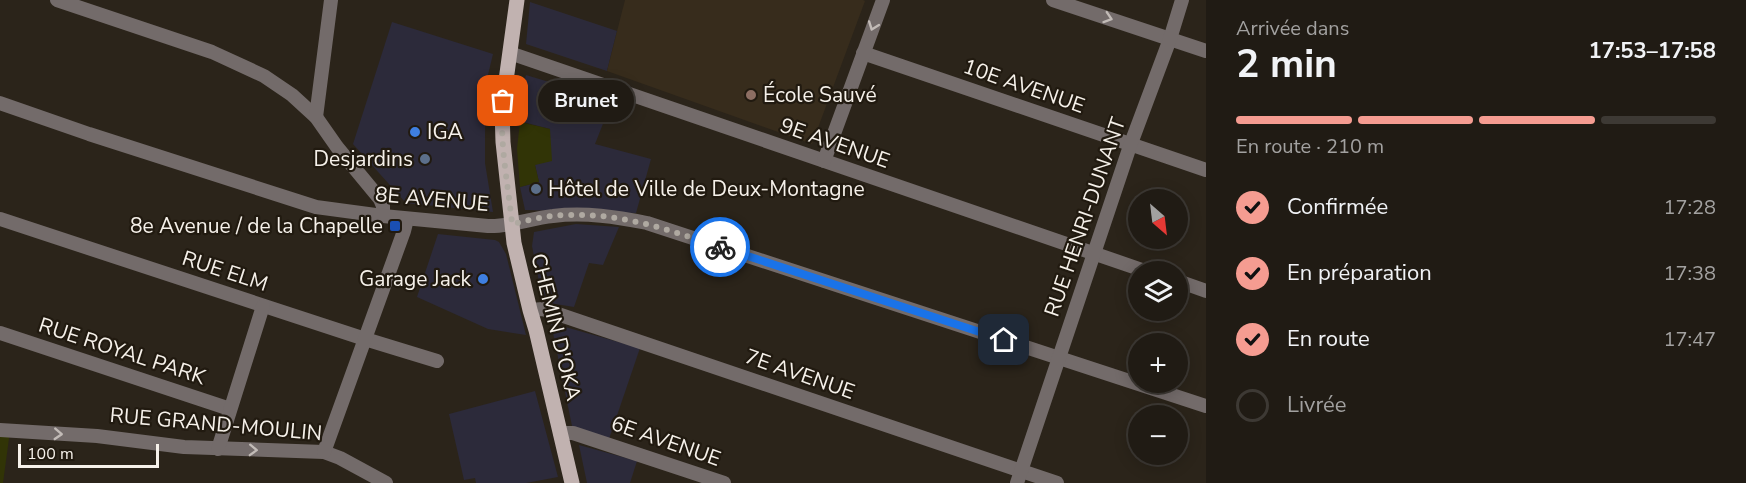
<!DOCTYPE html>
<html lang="fr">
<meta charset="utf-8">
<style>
:root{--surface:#201b14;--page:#28241d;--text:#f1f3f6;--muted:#a2a1a0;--line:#3d3934;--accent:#f59c91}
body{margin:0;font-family:"Nunito Sans",sans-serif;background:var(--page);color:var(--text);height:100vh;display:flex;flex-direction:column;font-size:22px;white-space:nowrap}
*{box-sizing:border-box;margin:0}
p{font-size:20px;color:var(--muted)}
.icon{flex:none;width:33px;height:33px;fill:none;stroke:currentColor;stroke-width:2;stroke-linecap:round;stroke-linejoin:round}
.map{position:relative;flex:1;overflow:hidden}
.panel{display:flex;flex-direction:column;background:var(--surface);width:540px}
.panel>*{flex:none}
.needle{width:39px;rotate:152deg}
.buttons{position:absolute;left:1128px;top:189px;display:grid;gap:12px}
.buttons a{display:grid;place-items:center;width:60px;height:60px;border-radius:50%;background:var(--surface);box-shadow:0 3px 15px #0003,0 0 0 2px var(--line);font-size:30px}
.scale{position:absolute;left:18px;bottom:15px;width:141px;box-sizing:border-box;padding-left:6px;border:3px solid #f6f1ea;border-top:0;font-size:16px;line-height:21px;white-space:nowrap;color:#f6f1ea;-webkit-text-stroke:4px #211a10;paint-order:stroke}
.pin{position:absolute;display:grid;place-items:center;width:51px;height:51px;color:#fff;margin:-26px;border-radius:12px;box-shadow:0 3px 9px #0006}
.courier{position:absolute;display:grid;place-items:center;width:60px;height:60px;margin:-30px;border:4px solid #1a73e8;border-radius:50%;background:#fff;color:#222;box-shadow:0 2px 8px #0007}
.bubble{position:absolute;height:42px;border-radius:21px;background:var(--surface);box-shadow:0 3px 15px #0003,0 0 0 2px var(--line);font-size:20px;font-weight:700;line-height:42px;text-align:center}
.head em{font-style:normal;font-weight:700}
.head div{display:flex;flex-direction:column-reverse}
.head{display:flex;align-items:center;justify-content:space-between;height:102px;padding:0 30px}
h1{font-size:39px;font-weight:700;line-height:45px}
.bar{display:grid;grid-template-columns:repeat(4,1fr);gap:9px 6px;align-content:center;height:72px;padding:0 30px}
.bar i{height:8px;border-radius:4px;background:var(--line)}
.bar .active{background:var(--accent)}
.bar p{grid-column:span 4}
ol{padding:0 30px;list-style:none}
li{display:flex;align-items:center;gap:18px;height:66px}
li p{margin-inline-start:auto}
li .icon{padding:6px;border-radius:50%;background:var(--accent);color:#111;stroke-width:4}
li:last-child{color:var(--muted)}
li i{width:33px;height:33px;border:3px solid var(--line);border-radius:50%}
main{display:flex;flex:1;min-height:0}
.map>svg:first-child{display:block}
.commercial{fill:#2c2a3a}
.built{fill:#372c1c}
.green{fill:#313406}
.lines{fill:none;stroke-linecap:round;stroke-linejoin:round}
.minor{stroke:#736b6a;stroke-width:14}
.major{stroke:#c1b2b0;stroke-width:15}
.oneway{stroke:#c2bbb7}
.done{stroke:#afa9a1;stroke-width:6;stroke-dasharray:0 10.8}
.route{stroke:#1a73e8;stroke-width:8}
.education-dot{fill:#8d6e63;stroke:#211a10;stroke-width:2}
.shop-dot{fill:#3f7fe0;stroke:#211a10;stroke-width:2}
.service-dot{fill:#5c6f8a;stroke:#211a10;stroke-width:2}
.transit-dot{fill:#1a4fb4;stroke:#211a10;stroke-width:2}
.labels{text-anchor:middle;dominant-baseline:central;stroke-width:4.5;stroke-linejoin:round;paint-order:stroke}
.street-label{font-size:21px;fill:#f6f1ea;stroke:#211a10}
.poi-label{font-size:21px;fill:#f6f1ea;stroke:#211a10;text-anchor:start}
</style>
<main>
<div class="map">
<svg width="1206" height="483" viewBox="0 0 1206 483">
<rect width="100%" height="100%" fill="#2b241a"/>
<g class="commercial">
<path d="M530 2 617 31 607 71 526 44Z"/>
<path d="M392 22 493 54 486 83 485 136V163L493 212 406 203 353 144Z"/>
<path d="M526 75 612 101 595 144 651 159 636 213 525 210 520 187 539 182 535 165 550 129 515 120V113Z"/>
<path d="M576 224 619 227 603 265 589 263 574 307 543 302 532 246 534 232Z"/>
<path d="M438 234 495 240 499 242 506 254 526 335 488 329 417 297Z"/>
<path d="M551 323 640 348 609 439 572 426Z"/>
<path d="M535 391 558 477 526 483H476L475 478 464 480 449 414Z"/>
<path d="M579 445 637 461 630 483H587Z"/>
</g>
<path class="built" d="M625 0H863L865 1 812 144 607 71Z"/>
<g class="green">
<path d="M520 122 550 129 552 161 535 165 539 182 520 187 517 149Z"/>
<path d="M0 430 10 431 3 483H0Z"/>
</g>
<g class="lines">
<g class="minor">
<path d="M57 0 212 52 264 76 292 95 316 117 337 147 380 199 383 206V216"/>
<path d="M1053 0 1206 51"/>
<path d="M510 53 1148 272"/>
<path d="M863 53 1206 170"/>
<path d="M0 103 89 134 316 207 383 216 488 226C510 227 531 218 553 216 585 212 617 217 647 223L1206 406"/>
<path d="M316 117 331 0"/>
<path d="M824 161 883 0"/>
<path d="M0 219 365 339 437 361"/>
<path d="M1178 281 1206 291"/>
<path d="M530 310 543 309 1057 483"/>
<path d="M0 333 230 409"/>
<path d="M0 430 97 436 184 447 324 452 340 458 386 483"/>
<path d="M560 433H573L724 483"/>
<path d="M218 449 263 306"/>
<path d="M324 452 404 231 407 219"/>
<path d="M1017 483 1130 146 1170 39 1182 0"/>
</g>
<path class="major" d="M517 0 502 110 503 142 514 243 530 310 536 330 572 483"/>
</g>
<defs><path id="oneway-chevron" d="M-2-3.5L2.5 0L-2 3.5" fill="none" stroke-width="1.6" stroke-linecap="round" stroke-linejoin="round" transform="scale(1.5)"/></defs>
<g class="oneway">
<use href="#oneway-chevron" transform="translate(1108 18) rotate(18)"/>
<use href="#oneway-chevron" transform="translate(873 26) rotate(110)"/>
<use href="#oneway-chevron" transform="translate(58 434) rotate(3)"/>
<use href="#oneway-chevron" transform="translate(253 450) rotate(2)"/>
</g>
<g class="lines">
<path class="done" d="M503 101C499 142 508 183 512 224 530 220 548 215 567 215 622 213 669 230 720 247"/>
<path class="route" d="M720 247 1004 340"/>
</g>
<circle class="education-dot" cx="751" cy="95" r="6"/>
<g class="shop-dot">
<circle cx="415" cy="132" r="6"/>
<circle cx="483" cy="279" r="6"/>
</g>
<g class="service-dot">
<circle cx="425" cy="159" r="6"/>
<circle cx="536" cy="189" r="6"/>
</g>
<rect class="transit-dot" x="389" y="220" width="12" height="12" rx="3"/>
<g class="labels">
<g class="street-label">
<text transform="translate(1024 86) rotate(19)">10E AVENUE</text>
<text transform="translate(835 143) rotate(19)">9E AVENUE</text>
<text transform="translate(432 199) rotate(5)">8E AVENUE</text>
<text transform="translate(1085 217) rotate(-71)">RUE HENRI-DUNANT</text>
<text transform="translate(225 271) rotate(18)">RUE ELM</text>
<text transform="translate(556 327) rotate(76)">CHEMIN D'OKA</text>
<text transform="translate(122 351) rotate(18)">RUE ROYAL PARK</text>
<text transform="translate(800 374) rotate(19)">7E AVENUE</text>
<text transform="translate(216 424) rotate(5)">RUE GRAND-MOULIN</text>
<text transform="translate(666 441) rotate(19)">6E AVENUE</text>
</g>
<g class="poi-label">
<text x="763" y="95">École Sauvé</text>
<text x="427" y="132">IGA</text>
<text x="413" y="159" text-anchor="end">Desjardins</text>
<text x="548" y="189">Hôtel de Ville de Deux-Montagne</text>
<text x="383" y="226" text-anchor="end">8e Avenue / de la Chapelle</text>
<text x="471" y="279" text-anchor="end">Garage Jack</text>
</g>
</g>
</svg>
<div class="buttons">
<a><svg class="needle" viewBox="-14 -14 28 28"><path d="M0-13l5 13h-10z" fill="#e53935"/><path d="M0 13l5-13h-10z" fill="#a2a1a0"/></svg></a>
<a><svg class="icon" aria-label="layers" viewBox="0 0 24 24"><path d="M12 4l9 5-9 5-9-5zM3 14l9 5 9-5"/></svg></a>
<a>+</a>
<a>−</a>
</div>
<div class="scale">100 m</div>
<div class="pin" style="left:503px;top:101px;background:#ea580c"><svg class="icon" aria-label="bag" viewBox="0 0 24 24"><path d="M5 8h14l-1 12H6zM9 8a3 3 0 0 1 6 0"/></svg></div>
<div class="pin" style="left:1004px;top:340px;background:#1f2937"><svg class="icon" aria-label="home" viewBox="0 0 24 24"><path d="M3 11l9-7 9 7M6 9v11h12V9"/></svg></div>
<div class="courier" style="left:720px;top:247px"><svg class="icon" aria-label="bike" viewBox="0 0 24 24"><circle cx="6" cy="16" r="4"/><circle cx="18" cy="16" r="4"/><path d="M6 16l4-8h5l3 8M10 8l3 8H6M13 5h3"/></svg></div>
<div class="bubble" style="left:538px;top:80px;width:96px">Brunet</div>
</div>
<section class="panel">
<div class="head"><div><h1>2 min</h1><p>Arrivée dans</p></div><em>17:53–17:58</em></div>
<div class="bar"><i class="active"></i><i class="active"></i><i class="active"></i><i></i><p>En route · 210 m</p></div>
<ol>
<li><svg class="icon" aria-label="check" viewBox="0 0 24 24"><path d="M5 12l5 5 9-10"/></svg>Confirmée<p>17:28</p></li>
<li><svg class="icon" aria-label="check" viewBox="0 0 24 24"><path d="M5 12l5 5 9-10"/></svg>En préparation<p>17:38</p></li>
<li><svg class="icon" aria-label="check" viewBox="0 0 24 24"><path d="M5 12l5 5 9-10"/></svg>En route<p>17:47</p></li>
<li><i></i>Livrée</li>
</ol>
</section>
</main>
